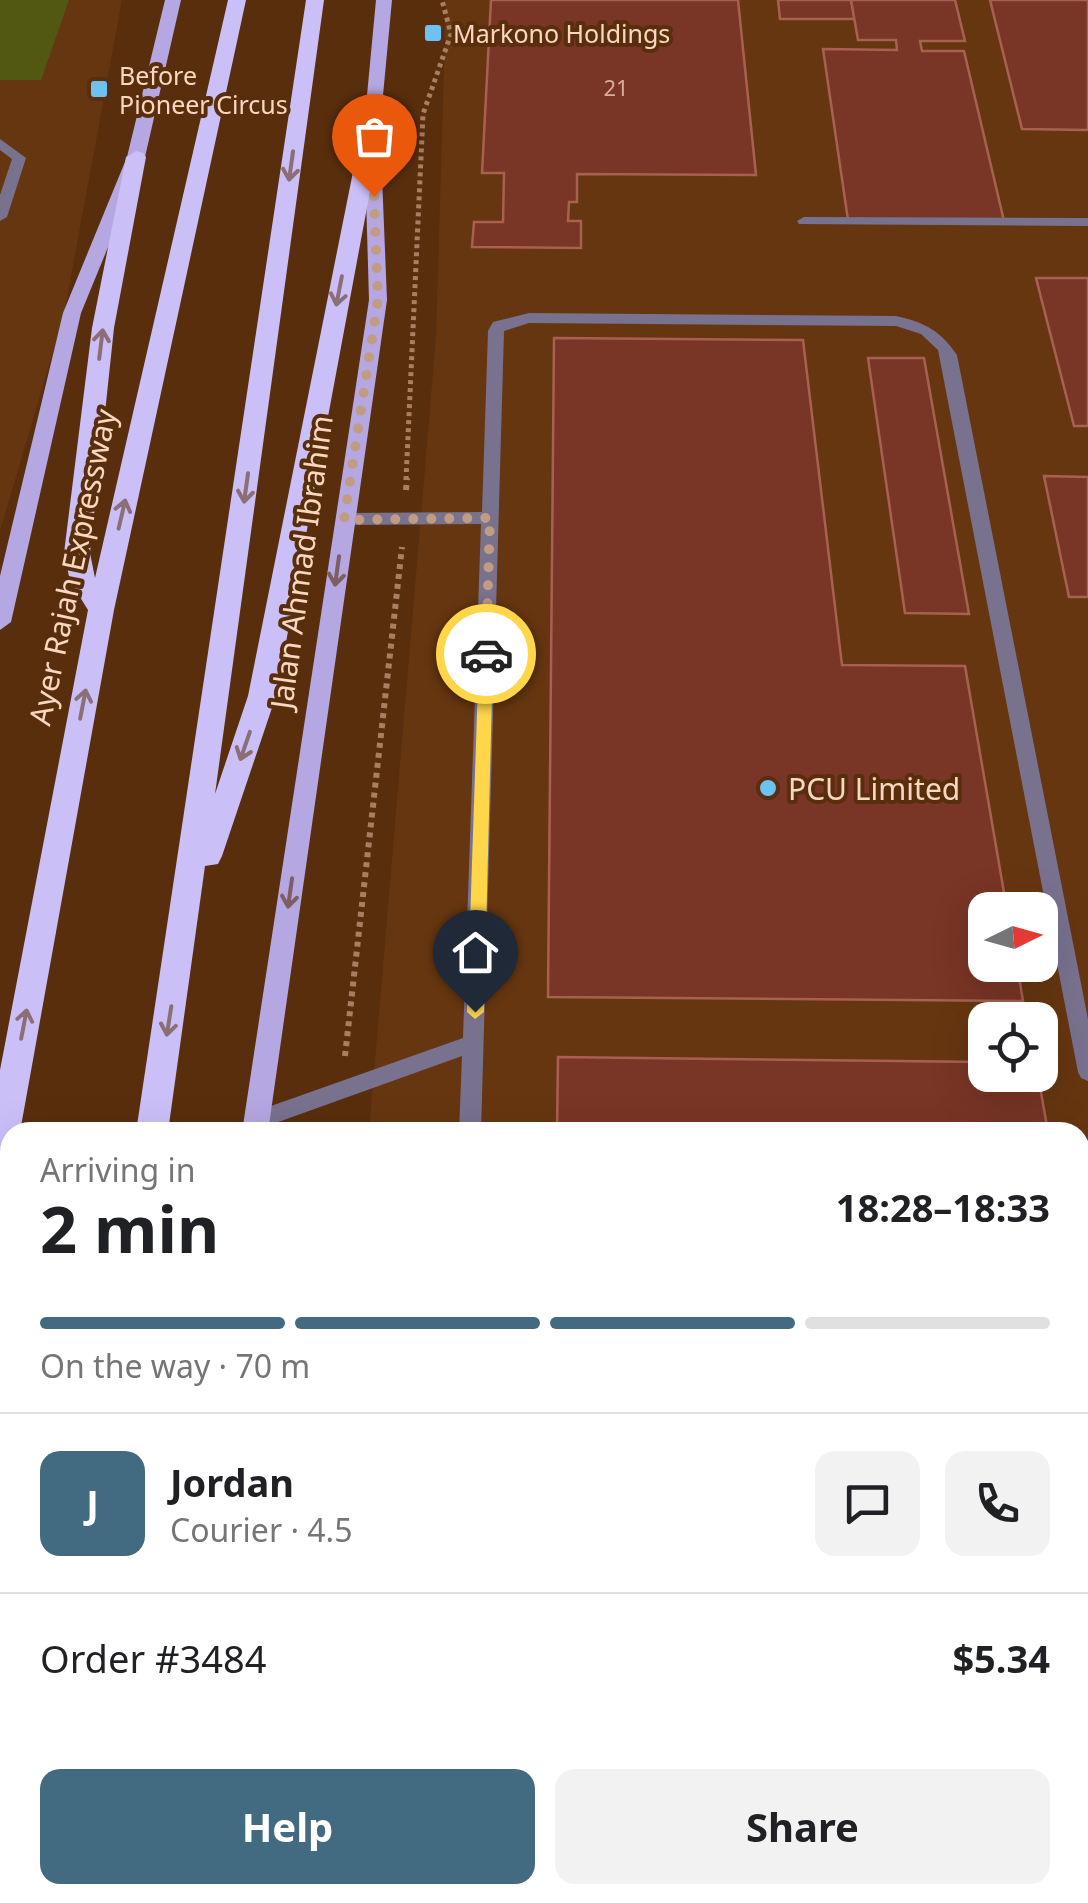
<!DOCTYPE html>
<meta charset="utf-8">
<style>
:root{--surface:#fff;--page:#f2f2f2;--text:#202124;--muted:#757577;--line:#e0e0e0;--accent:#426a81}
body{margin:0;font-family:"Noto Sans",sans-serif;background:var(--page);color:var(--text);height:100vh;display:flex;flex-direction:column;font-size:38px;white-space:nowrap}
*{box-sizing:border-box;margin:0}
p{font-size:32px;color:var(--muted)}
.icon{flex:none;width:55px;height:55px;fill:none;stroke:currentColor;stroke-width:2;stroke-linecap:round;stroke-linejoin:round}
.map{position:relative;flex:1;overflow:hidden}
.sheet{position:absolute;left:0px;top:1122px;width:1090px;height:782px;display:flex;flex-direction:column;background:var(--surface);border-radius:30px 30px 0 0;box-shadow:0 10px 40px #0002}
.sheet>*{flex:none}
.needle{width:65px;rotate:85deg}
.tools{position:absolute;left:968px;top:892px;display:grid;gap:20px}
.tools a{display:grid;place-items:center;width:90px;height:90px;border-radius:20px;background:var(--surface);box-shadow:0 10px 40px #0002;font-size:50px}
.pin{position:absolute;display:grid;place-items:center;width:85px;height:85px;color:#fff;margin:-102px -42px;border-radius:50% 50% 50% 0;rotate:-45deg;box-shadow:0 0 10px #0007}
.pin .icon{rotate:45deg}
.courier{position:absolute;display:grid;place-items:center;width:100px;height:100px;margin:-50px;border:8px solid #ffd54a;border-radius:50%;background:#fff;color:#222;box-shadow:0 2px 12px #0007}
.head em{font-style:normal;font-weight:700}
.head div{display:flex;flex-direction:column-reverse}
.head{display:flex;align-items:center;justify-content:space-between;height:170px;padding:0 40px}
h1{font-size:65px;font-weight:700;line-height:75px}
.bar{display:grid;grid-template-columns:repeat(4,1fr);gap:15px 10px;align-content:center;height:120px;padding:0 40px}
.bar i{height:12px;border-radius:8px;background:var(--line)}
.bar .current{background:var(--accent)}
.bar p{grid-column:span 4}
.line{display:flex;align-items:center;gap:25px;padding:0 40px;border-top:2px solid var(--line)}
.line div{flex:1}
.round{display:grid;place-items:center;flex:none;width:105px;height:105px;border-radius:20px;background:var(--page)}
.primary-button{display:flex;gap:20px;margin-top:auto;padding:20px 40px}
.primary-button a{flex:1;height:115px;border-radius:20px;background:var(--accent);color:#fff;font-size:40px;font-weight:700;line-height:115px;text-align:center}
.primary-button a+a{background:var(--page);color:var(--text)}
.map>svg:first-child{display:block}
.built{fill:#663610;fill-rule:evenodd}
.green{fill:#525812}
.building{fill:#793525;stroke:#a86150;stroke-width:2.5}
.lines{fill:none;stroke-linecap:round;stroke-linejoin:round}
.path-far2{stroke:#a78064;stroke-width:5;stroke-dasharray:4 4;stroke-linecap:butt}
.path-far1{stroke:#a78064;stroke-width:6;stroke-dasharray:5 5;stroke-linecap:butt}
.path{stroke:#a78064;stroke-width:8;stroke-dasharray:6 6;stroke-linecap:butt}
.lane{fill:#78728f;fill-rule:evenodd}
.primary{fill:#b4a7e2;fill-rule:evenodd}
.highway{fill:#cbbff8;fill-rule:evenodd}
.oneway{stroke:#8c6f76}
.oneway2{stroke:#7d5e62}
.route{fill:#ffd54a}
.done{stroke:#c19c82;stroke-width:10;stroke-dasharray:0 18}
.poi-dot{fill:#6cc3f2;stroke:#592e0c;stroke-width:4}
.labels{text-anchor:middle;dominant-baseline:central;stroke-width:8;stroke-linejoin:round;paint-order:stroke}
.far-number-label{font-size:22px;fill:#d9ae9a}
.far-poi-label{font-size:25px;fill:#f9d7c1;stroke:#592e0c;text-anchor:start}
.street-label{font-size:30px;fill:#f9d7c1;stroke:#592e0c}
.poi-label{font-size:30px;fill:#f9d7c1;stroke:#592e0c;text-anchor:start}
</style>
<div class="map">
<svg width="1088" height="1903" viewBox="0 0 1088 1903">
<rect width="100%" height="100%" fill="#592e0c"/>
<g class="built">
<path d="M0 0H122L64 314 0 531Z"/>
<path d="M446 0H1088V1903H303L304 1895H1080V1132H369L436 337ZM985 910H1040V965H985ZM985 1020H1040V1075H985Z"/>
</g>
<path class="green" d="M0 0H69L41 80H0Z"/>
<g class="building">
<path d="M491 0H738L756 175 577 174V202H569L568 221H581V248L472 247 474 222H503L504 173H482Z"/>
<path d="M778 0H851L855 19H780Z"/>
<path d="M851 0H955L965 41H920L922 51H964L1004 221 848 220 823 49 897 50 896 40H858Z"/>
<path d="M990 0H1088V130L1022 129Z"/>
<path d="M1036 278H1088V426H1074Z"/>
<path d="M554 338 803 340 842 665 965 666 1007 910H985V965H1017L1023 1001 548 997Z"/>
<path d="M868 358H924L969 614 905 613Z"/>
<path d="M1044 476 1088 477V597H1069Z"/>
<path d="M558 1057 985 1062V1075H1038L1048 1132H557Z"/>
<path d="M1080 1341 1088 1392V1903H633V1895H1080Z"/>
</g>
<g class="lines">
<path class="path-far2" d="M406 480 423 114 451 34 442 0"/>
<g class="path-far1">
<path d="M406 490 407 478"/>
<path d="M345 1056 402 547"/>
</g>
<path class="path" d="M266 1903 267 1895"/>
<g class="lane">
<path d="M0 139 26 158 7 217 0 221V195L12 159 0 150Z"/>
<path d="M804 217 1088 218V226L799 224 797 221Z"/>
<path d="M529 313 896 316C924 322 941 331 957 355L1088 1019V1081L1081 1078 1078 1072 938 350 921 334 896 326 529 323 504 331 481 1132H459L462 1056 256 1130 248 1128 245 1121 248 1114 463 1038 481 524 345 525 337 519 345 513 482 512 488 331 493 322Z"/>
<rect x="429" y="1895" width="28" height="8"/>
</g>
<g class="primary">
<path d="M165 0H181L145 157 81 313 11 622 0 630V576L63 313 127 157Z"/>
<path d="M376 0H392L380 127 387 300 268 1132H242L369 300 364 127Z"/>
<path d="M144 1895H178L177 1903H143Z"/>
</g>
<g class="highway">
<path d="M228 0H246L114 610 20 1132H10V1165L0 1168V1070L88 610 70 581 64 553 92 328 126 157 136 151 143 153 146 157 114 328 90 553 95 578Z"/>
<path d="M306 0H324L215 794 248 696 362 127 372 121 382 127 276 696 222 856 218 864 205 866 168 1132H136Z"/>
<path d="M14 1895H56L55 1903H13Z"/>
</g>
</g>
<defs><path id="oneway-shaft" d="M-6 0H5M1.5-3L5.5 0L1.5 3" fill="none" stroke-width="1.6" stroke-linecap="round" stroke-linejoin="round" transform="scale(2.5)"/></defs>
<g class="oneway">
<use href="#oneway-shaft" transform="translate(291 166) rotate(98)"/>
<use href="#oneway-shaft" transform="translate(339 291) rotate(101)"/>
<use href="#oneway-shaft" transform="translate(101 344) rotate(-83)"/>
<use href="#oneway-shaft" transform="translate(246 488) rotate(98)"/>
<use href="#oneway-shaft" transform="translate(122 514) rotate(-77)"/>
<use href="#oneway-shaft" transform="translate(83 704) rotate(-79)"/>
<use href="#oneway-shaft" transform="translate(245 746) rotate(109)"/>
<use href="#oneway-shaft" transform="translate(169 1021) rotate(99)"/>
<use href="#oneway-shaft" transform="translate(24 1024) rotate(-79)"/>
</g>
<g class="oneway2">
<use href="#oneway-shaft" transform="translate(337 571) rotate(98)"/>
<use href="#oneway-shaft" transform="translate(290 893) rotate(98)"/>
</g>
<path class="route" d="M486 648 493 654 484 1012 475 1019 467 1012 479 654Z"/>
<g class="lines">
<path class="done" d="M374 196 378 300 344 520 490 518 486 654"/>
</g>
<g class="poi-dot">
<rect x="423" y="23" width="20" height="20" rx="5"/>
<rect x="89" y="79" width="20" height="20" rx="5"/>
<circle cx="768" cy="788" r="10"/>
</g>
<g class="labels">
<g class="far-number-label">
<text x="616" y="87">21</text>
</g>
<g class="far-poi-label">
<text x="453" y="33">Markono Holdings</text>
<text x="119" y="75">Before<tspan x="119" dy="29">Pioneer Circus</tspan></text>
</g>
<g class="street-label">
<text transform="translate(301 562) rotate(-82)">Jalan Ahmad Ibrahim</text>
<text transform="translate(72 567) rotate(-78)">Ayer Rajah Expressway</text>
</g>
<g class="poi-label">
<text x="788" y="788">PCU Limited</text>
</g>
</g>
</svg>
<div class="tools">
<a><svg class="needle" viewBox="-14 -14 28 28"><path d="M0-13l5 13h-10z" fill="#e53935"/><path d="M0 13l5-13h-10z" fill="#757577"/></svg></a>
<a><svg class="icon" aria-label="locate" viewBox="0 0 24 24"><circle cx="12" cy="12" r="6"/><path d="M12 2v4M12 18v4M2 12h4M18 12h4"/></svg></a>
</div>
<div class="pin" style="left:374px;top:196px;background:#ea580c"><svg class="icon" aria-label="bag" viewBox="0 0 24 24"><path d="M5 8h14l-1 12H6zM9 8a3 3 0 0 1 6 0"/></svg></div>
<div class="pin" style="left:475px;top:1012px;background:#1f2937"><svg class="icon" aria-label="home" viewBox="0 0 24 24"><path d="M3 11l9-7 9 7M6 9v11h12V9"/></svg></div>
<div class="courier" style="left:486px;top:654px"><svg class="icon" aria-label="car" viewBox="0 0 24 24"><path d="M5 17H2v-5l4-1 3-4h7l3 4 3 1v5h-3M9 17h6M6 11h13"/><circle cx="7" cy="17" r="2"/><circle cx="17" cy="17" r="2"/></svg></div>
<section class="sheet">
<div class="head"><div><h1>2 min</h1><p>Arriving in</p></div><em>18:28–18:33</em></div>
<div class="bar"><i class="current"></i><i class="current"></i><i class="current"></i><i></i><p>On the way · 70 m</p></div>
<div class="line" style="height:180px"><b class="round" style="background:var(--accent);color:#fff">J</b><div><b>Jordan</b><p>Courier · 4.5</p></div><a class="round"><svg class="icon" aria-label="chat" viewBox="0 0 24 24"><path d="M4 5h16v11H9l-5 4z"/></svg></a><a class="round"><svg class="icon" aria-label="phone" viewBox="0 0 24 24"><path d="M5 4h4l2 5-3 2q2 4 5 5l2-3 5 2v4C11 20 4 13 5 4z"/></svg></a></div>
<div class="line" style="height:130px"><div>Order #3484</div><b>$5.34</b></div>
<div class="primary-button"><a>Help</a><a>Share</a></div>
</section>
</div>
